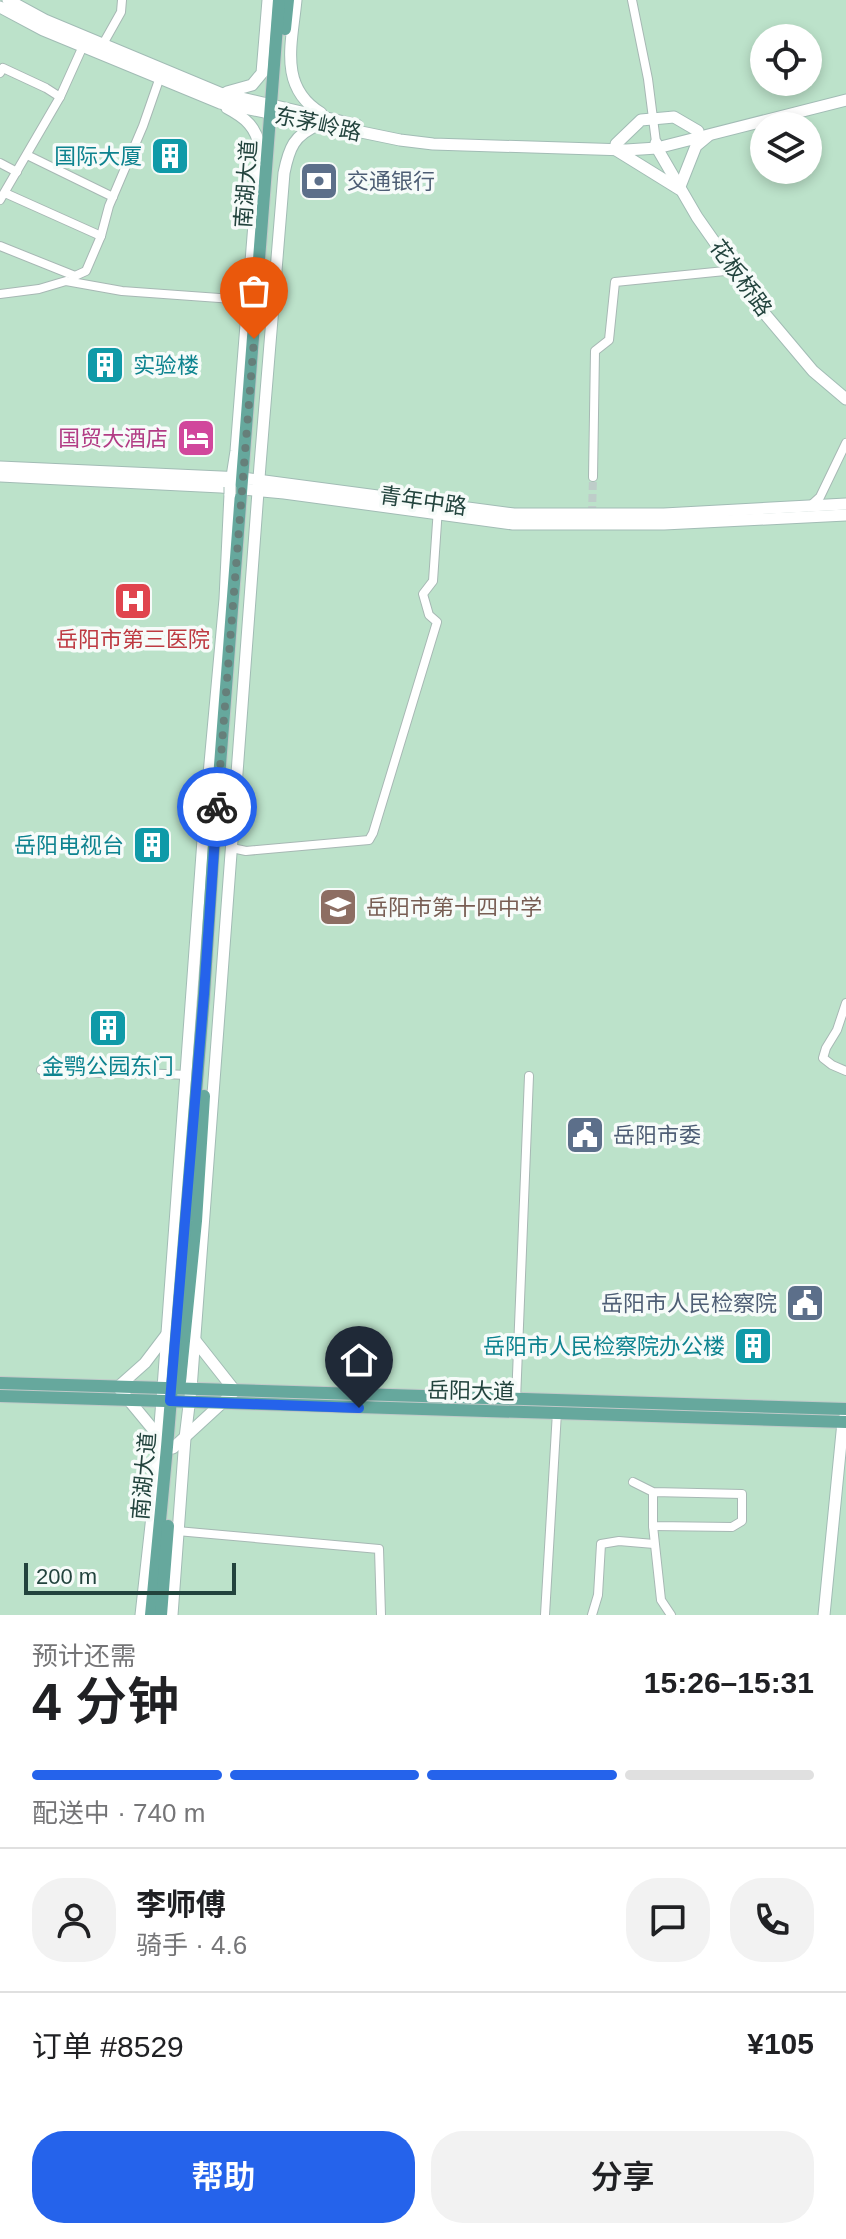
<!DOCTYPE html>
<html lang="zh">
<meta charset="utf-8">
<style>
:root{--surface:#fff;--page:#f2f2f2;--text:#202124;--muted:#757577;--line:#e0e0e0;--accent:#2563eb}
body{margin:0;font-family:Arial,"Noto Sans SC",sans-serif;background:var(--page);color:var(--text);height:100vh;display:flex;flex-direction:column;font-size:30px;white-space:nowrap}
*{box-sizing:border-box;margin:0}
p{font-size:26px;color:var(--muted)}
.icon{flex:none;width:44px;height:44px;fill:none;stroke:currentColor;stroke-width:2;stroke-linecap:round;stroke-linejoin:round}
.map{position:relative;height:1615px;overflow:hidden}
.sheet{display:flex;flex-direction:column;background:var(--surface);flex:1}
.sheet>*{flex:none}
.fabs{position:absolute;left:750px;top:24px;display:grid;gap:16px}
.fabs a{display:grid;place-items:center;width:72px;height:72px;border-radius:50%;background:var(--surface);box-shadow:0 4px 12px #0003;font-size:40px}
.scale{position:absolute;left:24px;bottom:20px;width:212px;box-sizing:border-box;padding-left:8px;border:4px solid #22433d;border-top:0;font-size:22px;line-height:28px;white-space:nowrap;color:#22433d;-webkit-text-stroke:6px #f6fbf9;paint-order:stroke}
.pin{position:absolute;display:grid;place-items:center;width:68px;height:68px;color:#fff;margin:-82px -34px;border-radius:50% 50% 50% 0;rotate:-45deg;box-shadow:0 0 8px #0007}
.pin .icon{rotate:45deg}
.courier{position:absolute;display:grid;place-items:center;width:80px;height:80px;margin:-40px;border:6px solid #2563eb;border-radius:50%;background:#fff;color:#222;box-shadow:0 2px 10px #0007}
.summary em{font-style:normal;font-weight:600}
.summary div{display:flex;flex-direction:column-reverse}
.summary{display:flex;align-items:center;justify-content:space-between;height:136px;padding:0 32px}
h1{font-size:52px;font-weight:600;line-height:60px}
.bar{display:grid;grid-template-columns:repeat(4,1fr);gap:12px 8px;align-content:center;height:96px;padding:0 32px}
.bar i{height:10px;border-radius:6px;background:var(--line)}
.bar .selected{background:var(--accent)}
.bar p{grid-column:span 4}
.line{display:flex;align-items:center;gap:20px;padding:0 32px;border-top:2px solid var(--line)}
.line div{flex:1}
.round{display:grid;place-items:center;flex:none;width:84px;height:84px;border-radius:32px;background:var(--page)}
.action{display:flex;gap:16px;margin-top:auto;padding:16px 32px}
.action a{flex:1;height:92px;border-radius:32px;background:var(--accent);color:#fff;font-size:32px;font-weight:600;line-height:92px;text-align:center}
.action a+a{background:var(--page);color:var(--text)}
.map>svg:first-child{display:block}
.green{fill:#bce2ca;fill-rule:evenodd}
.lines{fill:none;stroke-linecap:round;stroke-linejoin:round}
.street-tunnel{stroke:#becdc9;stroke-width:8;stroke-dasharray:8 4;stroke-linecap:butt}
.street-casing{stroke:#a7b8b4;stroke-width:10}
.secondary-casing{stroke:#a2bcb5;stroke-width:13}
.primary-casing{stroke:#c1cac9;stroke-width:14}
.street{stroke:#fff;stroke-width:8}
.secondary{stroke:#fff;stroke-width:11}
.primary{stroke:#66a89d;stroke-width:12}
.secondary-bridge-casing{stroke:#a2bcb5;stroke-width:13;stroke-linecap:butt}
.secondary-bridge{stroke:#fff;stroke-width:11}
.done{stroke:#667f7a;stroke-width:8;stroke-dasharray:0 14.4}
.route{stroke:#2563eb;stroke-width:10}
.labels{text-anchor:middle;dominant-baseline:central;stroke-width:7;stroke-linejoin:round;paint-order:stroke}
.street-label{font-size:22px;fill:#22433d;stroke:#f6fbf9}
.culture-label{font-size:22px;fill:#0d838f;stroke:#f6fbf9;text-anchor:end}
.service-label{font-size:22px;fill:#4e5e75;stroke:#f6fbf9;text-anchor:start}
.hotel-label{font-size:22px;fill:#b23c85;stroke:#f6fbf9;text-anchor:end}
.health-label{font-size:22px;fill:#be3a42;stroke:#f6fbf9}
.education-label{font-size:22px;fill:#785e54;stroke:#f6fbf9;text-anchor:start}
</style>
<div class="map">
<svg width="846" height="1615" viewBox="0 0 846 1615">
<rect width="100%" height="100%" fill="#e5efec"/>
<path class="green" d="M0 0H846V1615H0ZM764 38H808V82H764ZM764 126H808V170H764Z"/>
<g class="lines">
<path class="street-tunnel" d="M592 514 593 477"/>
<defs>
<g id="street">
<path d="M632 0 648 79 656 142"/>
<path d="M103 44 121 12 122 0"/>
<path d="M0 73 3 68 46 88 60 97"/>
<path d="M27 155 113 197"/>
<path d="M0 163 17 172"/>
<path d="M5 193 101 236"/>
<path d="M0 200 60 97 83 46"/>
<path d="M0 246 75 276 86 271 101 236 109 206 143 126 160 77"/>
<path d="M0 294 39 289 66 281 122 291 247 300"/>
<path d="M593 477 595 351 609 340 615 282 735 270"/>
<path d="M809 507 820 497 846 443"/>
<path d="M232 848 246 851 369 840 373 833 437 622 429 615 423 594 433 581 438 508"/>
<path d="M846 1003 837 1030 826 1048 823 1058 832 1065 846 1071"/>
<path d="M41 1070 62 1074 119 1072 187 1075"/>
<path d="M516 1400 529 1076"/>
<path d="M633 1482 653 1492 742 1494V1521L732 1527 653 1526V1492"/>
<path d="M653 1526 661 1600 671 1615"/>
<path d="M177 1531 379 1549 381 1615"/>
<path d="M545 1615 557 1412"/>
<path d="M592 1615 598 1595 601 1544 619 1541 654 1544"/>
</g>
<g id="secondary">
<path d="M8 0 45 20 220 93 357 125"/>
<path d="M296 0C292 43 278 87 321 113"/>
<path d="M0 7 43 30 220 103 400 140 433 144 626 150 657 148 846 100"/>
<path d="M227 92 252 85 262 73 268 0"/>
<path d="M227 108C246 118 256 127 260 148L236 451 231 483"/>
<path d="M656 143 657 148 697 217 765 314 813 371 846 399"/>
<path d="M616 144 641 120 674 117 698 131"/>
<path d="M616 150 679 189 696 146 708 136"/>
<path d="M0 467 243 478 514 514H664L846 504"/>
<path d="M0 476 221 487 284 493 513 524H664L846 515"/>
<path d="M161 1439 118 1387 145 1363 167 1334"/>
<path d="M173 1448 235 1391 194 1339"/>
<path d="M141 1615 154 1498 163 1388 203 840 225 599 230 494"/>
<path d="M172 1615 185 1438 191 1389 260 465 284 173C289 148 294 135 318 125"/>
<path d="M824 1615 843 1422 846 1414"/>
</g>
<g id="primary">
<path d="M285 29 288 0"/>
<path d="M180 1381 196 1221 204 1096"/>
<path d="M0 1383 846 1409"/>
<path d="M0 1396 846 1422"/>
<path d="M151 1615 167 1447 204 994 214 843 279 0"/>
<path d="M161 1615 168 1526"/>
</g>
</defs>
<use href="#street" class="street-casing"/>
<use href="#secondary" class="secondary-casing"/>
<use href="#primary" class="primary-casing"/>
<use href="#street" class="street"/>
<use href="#secondary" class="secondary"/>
<use href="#primary" class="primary"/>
<defs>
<path id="secondary-bridge" d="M230 487V494"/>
</defs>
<use href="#secondary-bridge" class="secondary-bridge-casing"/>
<use href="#secondary-bridge" class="secondary-bridge"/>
</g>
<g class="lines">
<path class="done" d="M217 807 254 339"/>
<path class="route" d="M217 807 204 994 170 1401 359 1408"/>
</g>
<defs>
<symbol id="building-square" viewBox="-11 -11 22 22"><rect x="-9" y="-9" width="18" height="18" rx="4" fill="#0f9aa8" stroke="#f6fbf9"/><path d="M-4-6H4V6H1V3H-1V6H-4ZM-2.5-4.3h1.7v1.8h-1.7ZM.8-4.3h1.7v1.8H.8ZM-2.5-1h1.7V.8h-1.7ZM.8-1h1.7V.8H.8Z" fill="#fff"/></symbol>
<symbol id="bank-square" viewBox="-11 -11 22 22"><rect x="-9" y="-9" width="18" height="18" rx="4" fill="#5c6f8a" stroke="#f6fbf9"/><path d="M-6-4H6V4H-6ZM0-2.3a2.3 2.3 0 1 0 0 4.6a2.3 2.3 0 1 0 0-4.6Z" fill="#fff"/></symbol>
<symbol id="hotel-square" viewBox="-11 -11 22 22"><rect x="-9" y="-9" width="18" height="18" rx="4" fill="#d1479c" stroke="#f6fbf9"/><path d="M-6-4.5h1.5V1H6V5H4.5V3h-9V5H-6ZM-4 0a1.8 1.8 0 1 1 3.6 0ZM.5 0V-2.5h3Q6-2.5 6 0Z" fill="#fff"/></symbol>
<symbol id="hospital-square" viewBox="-11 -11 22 22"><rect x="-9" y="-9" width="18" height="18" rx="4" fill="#e0444e" stroke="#f6fbf9"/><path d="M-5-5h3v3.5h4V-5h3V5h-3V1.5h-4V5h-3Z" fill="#fff"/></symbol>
<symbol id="school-square" viewBox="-11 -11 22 22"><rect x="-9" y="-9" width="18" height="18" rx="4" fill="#8d6e63" stroke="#f6fbf9"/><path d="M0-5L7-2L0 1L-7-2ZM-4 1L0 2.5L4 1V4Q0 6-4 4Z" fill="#fff"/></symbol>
<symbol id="civic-square" viewBox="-11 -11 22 22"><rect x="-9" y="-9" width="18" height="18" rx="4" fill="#5c6f8a" stroke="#f6fbf9"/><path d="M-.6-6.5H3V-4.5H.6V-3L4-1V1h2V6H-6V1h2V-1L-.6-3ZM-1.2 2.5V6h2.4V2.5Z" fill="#fff"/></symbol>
</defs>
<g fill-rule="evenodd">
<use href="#building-square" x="148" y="134" width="44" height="44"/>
<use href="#bank-square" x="297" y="159" width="44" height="44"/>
<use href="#building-square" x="83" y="343" width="44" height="44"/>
<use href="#hotel-square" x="174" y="416" width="44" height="44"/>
<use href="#hospital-square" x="111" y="579" width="44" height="44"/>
<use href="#building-square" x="130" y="823" width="44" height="44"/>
<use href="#school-square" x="316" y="885" width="44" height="44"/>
<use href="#building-square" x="86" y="1006" width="44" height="44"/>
<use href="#civic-square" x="563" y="1113" width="44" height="44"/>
<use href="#civic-square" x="783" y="1281" width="44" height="44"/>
<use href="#building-square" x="731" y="1324" width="44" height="44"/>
</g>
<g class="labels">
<g class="street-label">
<text transform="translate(318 124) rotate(12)">东茅岭路</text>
<text transform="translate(246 184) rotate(-86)">南湖大道</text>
<text transform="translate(741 278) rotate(54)">花板桥路</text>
<text transform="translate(423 501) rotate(8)">青年中路</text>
<text transform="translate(471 1391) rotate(1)">岳阳大道</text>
<text transform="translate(144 1476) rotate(-85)">南湖大道</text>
</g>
<g class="culture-label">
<text x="142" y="156">国际大厦</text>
<text x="133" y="365" text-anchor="start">实验楼</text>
<text x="124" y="845">岳阳电视台</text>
<text x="108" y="1066" text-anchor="middle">金鹗公园东门</text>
<text x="725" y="1346">岳阳市人民检察院办公楼</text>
</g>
<g class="service-label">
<text x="347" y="181">交通银行</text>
<text x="613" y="1135">岳阳市委</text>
<text x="777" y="1303" text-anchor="end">岳阳市人民检察院</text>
</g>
<g class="hotel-label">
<text x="168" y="438">国贸大酒店</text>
</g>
<g class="health-label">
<text x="133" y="639">岳阳市第三医院</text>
</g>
<g class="education-label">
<text x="366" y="907">岳阳市第十四中学</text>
</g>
</g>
</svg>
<div class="fabs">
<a><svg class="icon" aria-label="locate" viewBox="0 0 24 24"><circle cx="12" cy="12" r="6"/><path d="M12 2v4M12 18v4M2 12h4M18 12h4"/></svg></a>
<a><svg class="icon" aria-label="layers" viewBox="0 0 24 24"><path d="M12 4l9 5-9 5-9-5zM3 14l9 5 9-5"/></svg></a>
</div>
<div class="scale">200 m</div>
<div class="pin" style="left:254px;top:339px;background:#ea580c"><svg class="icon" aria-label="bag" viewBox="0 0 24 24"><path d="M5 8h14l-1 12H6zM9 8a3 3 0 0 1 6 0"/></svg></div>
<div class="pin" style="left:359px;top:1408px;background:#1f2937"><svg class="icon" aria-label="home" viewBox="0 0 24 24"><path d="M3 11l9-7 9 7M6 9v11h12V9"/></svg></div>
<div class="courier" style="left:217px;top:807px"><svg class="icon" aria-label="bike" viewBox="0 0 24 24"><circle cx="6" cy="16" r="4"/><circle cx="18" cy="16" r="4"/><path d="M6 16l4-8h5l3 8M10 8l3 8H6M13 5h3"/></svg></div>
</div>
<section class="sheet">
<div class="summary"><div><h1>4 分钟</h1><p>预计还需</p></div><em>15:26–15:31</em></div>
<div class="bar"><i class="selected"></i><i class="selected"></i><i class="selected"></i><i></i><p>配送中 · 740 m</p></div>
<div class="line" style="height:144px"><a class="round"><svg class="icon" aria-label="person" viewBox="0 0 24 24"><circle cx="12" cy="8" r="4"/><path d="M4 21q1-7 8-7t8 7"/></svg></a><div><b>李师傅</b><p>骑手 · 4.6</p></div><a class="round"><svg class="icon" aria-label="chat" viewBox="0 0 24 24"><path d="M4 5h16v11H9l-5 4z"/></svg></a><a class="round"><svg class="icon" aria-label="phone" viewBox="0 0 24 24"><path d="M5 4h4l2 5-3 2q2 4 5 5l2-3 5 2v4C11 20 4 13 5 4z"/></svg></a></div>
<div class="line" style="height:104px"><div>订单 #8529</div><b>¥105</b></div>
<div class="action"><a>帮助</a><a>分享</a></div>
</section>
